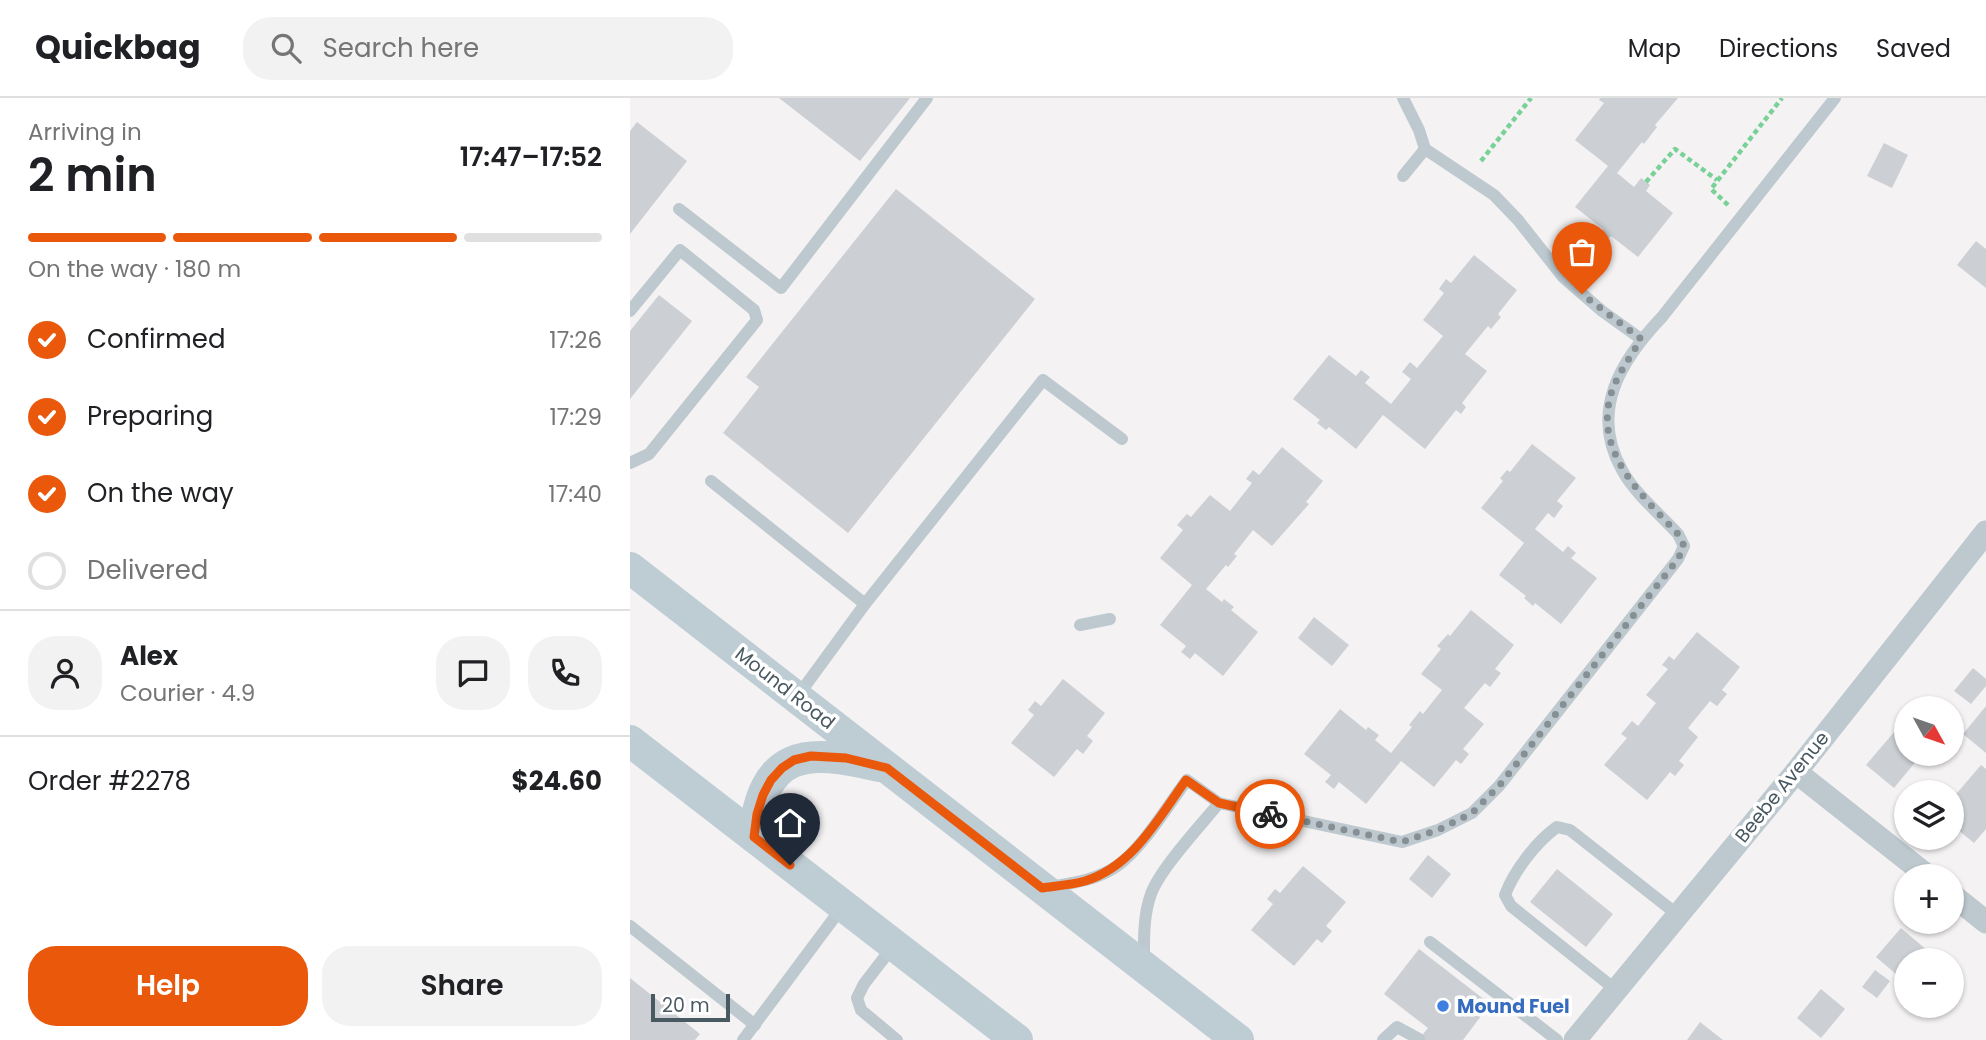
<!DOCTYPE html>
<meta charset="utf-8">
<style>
:root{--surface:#fff;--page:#f2f2f2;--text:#202124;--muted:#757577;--line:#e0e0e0;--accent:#ea580c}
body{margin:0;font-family:Poppins,sans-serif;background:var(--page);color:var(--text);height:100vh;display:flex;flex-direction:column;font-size:26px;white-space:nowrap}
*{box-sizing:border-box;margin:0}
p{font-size:23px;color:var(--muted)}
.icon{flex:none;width:38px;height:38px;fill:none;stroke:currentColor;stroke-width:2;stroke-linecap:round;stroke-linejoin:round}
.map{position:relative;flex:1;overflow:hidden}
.details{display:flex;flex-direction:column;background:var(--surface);width:630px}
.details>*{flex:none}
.needle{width:46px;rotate:130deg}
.fabs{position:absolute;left:1264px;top:598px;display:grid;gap:14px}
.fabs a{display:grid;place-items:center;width:70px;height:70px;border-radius:50%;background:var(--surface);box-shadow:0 2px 5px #0004;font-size:35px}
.scale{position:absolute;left:21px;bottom:18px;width:79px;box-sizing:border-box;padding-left:7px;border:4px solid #495961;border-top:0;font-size:19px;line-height:24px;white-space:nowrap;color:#495961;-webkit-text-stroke:5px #fff;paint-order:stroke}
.pin{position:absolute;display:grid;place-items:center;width:60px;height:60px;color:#fff;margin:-72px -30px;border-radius:50% 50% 50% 0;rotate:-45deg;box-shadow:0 0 7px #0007}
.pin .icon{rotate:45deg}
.courier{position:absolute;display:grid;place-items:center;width:70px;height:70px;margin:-35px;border:5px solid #ea580c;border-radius:50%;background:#fff;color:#222;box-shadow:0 2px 9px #0007}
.overview em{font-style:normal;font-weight:600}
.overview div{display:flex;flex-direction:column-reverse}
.overview{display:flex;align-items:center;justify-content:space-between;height:119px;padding:0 28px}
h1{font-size:46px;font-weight:600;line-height:52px}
.bar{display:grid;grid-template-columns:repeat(4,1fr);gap:10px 7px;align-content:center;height:84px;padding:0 28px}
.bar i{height:9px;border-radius:5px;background:var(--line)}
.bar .current{background:var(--accent)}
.bar p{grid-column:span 4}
.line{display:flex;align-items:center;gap:18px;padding:0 28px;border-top:2px solid var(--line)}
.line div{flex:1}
.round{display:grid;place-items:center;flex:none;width:74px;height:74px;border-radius:28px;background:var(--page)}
ol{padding:0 28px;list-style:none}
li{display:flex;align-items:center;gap:21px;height:77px}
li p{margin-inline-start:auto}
li .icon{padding:7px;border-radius:50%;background:var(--accent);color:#fff;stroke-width:4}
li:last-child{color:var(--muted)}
li i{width:38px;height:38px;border:4px solid var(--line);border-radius:50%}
.cta{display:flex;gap:14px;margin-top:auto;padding:14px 28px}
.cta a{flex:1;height:80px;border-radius:28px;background:var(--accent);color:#fff;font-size:28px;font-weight:600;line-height:80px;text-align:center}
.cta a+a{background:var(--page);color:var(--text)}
header{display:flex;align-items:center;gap:42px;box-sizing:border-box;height:98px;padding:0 35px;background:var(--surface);border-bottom:2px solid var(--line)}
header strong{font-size:33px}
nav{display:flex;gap:38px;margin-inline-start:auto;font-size:24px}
.search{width:490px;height:63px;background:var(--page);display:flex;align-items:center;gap:18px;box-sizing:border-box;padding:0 24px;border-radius:28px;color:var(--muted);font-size:26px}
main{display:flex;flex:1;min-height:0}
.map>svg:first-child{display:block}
.building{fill:#ccd0d4}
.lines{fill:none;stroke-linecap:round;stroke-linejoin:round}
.path{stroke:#78d197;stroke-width:4.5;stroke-dasharray:5 3.5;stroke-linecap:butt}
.service{stroke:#bdc9cf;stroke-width:12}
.minor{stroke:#bdc9cf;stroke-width:23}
.secondary{stroke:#beccd4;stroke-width:32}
.done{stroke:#858f94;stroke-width:7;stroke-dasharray:0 12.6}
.route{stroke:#ea580c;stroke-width:9}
.shop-dot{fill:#3f7fe0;stroke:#fff;stroke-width:2.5}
.labels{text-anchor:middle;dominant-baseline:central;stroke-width:7;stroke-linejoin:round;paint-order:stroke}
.street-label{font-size:19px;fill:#495961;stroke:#fff}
.shop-label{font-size:19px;font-weight:bold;fill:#366cbe;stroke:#fff;text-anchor:start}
</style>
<header>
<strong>Quickbag</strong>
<div class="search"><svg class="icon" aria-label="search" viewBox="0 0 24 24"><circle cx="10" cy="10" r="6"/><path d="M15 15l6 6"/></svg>Search here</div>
<nav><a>Map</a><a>Directions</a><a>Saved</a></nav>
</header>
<main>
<section class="details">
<div class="overview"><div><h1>2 min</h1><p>Arriving in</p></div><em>17:47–17:52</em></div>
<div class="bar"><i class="current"></i><i class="current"></i><i class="current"></i><i></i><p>On the way · 180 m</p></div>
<ol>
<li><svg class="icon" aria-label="check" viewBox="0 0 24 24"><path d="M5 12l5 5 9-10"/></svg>Confirmed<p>17:26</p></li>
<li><svg class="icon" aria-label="check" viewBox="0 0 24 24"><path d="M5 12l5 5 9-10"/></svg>Preparing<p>17:29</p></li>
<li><svg class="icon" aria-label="check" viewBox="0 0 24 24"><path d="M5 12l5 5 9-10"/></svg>On the way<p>17:40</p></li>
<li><i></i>Delivered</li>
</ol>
<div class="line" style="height:126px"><a class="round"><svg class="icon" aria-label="person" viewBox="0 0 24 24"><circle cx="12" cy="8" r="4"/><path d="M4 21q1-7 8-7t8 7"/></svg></a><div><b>Alex</b><p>Courier · 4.9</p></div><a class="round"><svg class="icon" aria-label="chat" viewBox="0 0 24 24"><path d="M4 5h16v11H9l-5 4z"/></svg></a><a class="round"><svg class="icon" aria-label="phone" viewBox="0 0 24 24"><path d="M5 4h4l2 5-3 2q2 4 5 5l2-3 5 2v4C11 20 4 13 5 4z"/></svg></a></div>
<div class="line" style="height:91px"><div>Order #2278</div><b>$24.60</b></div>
<div class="cta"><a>Help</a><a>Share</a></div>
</section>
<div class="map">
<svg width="1356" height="942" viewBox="0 0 1356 942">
<rect width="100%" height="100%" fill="#f4f2f3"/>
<g class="building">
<path d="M149 0H280L230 63Z"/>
<path d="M970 0H1048L1025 27 1027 29 1014 46 1012 44 987 75 1004 89 1011 80 1020 87 1016 93 1043 115 1008 159 981 138 977 142 970 136 973 131 945 109 978 68 945 42 974 5 969 2Z"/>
<path d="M7 24 57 63 0 136V33Z"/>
<path d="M1254 45 1278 57 1262 90 1237 78Z"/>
<path d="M266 91 405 201 218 435 93 335 129 289 116 279Z"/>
<path d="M1346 143 1356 151V190L1327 167Z"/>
<path d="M844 157 887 192 868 216 871 219 861 231 858 228 835 256 857 273 832 305 836 309 831 316 826 312 795 351 753 317 726 351 699 329 696 332 687 325 690 322 663 301 699 257 726 278 731 272 740 279 735 285 761 306 781 281 772 274 780 264 787 270 813 238 793 222 814 195 809 191 816 181 821 185Z"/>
<path d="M29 197 62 223 0 301V233Z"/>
<path d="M902 346 946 380 927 403 933 408 924 420 918 415 905 431 933 454 938 448 946 455 941 460 967 480 931 526 905 505 903 508 894 500 896 498 869 477 894 445 851 410 873 383 870 380 877 372 880 374Z"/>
<path d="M652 349 693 383 676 404 679 406 642 448 623 432 604 456 607 458 598 469 596 467 576 491 592 504 594 501 604 509 601 512 628 534 593 578 565 555 560 561 551 554 556 548 530 527 562 487 530 460 553 432 547 427 557 416 561 419 580 397 600 413 622 385 616 381 623 372 629 377Z"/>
<path d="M841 512 884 547 865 571 871 575 860 589 855 585 834 610 854 626 833 651 839 656 831 666 826 662 804 689 771 663 736 706 709 684 704 691 695 684 701 677 674 656 710 611 736 632 738 629 749 637 745 642 761 655 782 629 779 627 790 613 793 616 812 592 791 576 811 551 807 548 818 536 820 538Z"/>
<path d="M684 519 719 547 702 568 668 540Z"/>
<path d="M1067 534 1110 569 1092 592 1097 596 1087 608 1080 603 1058 630 1068 639 1049 663 1054 667 1045 678 1040 674 1017 702 974 667 997 640 991 636 1002 623 1008 628 1026 605 1016 597 1038 571 1032 567 1039 558 1044 562Z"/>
<path d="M1343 570 1356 581V588L1341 606 1324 593Z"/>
<path d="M433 581 475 615 457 638 463 643 453 656 447 651 424 679 381 645 404 617 398 612 405 603 411 608Z"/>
<path d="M1356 608V655L1333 636Z"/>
<path d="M1276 620V656H1292L1264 690 1236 667Z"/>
<path d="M1351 667 1356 671V731L1344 745 1321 726V702Z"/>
<path d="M798 757 821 776 802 800 779 781Z"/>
<path d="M673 768 716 804 696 828 702 833 692 845 687 841 664 868 621 832 643 806 637 801 645 791 650 795Z"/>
<path d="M927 771 983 816 956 849 900 804Z"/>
<path d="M1271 830 1298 853 1289 863H1276V879L1273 882 1246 859Z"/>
<path d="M789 851 860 906 833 942H788L798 930 754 896Z"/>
<path d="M1245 872 1260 883 1247 900 1232 889Z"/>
<path d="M0 880 70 936 65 942H0Z"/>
<path d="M1191 891 1215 911 1191 940 1167 920Z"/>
<path d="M1070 924 1093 942H1057Z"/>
</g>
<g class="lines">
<g class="path">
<path d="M851 63 901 0"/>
<path d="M1016 84 1045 51 1087 82"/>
<path d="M1098 107 1081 91 1152 0"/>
<path d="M950 167 973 139"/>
</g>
<g class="service">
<path d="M773 0 789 32 795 51 864 97 888 122 933 179 972 213 1011 241"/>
<path d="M773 78 795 51"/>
<path d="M49 111 151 190 297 0"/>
<path d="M0 213 50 152 124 212 127 222 19 356 0 365"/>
<path d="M81 383 235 506"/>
<path d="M450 527 480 521"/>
<path d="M167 599 235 506 413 282 492 341"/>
<path d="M419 789C443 785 467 782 487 768 512 751 538 707 557 682L589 705 772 744 808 732 842 715 869 688 1048 461 1054 448 1048 436C1030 416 1005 396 992 372 959 313 991 262 1032 219L1205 0"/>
<path d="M0 828 125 927"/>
<path d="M800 844 927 942"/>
<path d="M264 847 234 886 227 900 231 912 267 942"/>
<path d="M514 865C514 842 513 818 521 796 530 771 571 727 589 705"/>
<path d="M986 892 881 808 875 797C884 773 906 744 927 729L940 732 1048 817"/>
<path d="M113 942 213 808"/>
<path d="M753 942 767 929 789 941"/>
</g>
<g class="minor">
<path d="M1166 674 1299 779"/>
<path d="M1321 796 1356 824"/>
<path d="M945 942 1166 674 1356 434"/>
</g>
<g class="secondary">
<path d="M0 470 608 942"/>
<path d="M0 643 387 942"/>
<path d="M124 739C133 652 175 650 249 668"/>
</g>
</g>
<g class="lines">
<path class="done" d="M640 716 772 744 808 732 842 715 869 688 1048 461 1054 448 1048 436C1011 396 962 353 982 293 989 274 1001 258 1011 241L952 196"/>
<path class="route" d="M160 767 124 739 127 716 133 697 141 682 152 670 164 662 181 658 216 660 257 670 412 790C426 788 441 787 455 783 503 768 528 721 556 682L589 705 640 716"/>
</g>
<circle class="shop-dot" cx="813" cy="908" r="7"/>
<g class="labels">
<g class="street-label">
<text transform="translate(155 590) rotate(38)">Mound Road</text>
<text transform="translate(1152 689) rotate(-51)">Beebe Avenue</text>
</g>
<g class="shop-label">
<text x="827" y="908">Mound Fuel</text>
</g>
</g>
</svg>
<div class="fabs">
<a><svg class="needle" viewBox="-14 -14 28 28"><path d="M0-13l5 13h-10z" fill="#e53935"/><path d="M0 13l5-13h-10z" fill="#757577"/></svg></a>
<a><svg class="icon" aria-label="layers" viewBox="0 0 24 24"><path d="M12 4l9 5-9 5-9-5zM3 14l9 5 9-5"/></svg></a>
<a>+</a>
<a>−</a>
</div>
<div class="scale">20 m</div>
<div class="pin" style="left:952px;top:196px;background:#ea580c"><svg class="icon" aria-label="bag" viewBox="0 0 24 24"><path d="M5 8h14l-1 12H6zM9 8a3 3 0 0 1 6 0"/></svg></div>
<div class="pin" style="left:160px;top:767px;background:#1f2937"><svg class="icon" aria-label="home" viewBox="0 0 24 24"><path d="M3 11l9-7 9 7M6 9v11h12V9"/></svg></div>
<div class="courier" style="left:640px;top:716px"><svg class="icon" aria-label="bike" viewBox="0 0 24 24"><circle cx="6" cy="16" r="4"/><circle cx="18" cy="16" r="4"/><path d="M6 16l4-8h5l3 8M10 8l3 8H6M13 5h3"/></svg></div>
</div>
</main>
